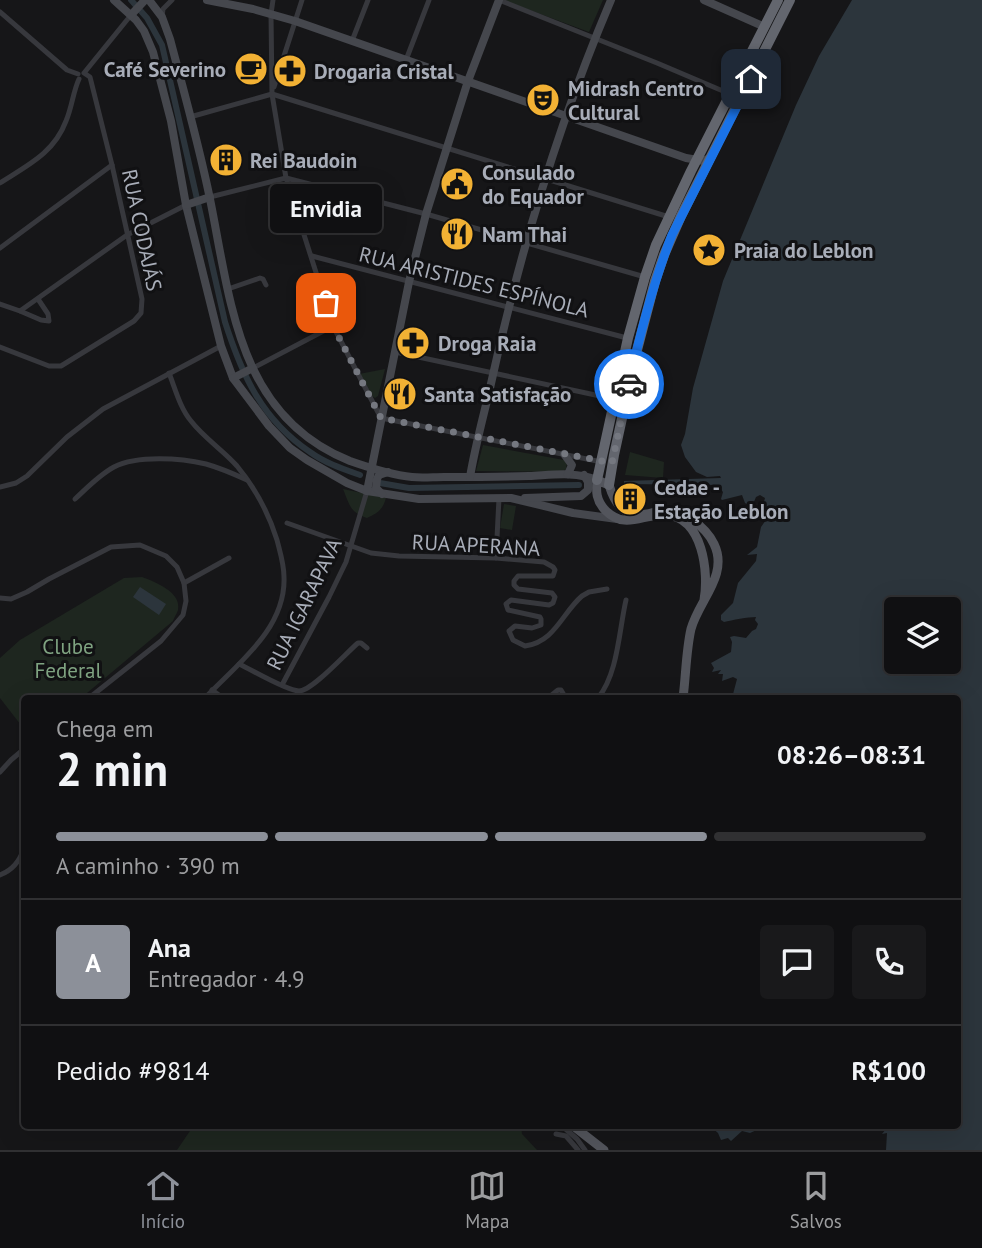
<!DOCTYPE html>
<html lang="pt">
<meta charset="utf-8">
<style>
:root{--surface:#101012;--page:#19191b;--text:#f1f3f6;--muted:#9c9d9f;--line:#303032;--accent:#8c9099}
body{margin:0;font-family:"PT Sans",sans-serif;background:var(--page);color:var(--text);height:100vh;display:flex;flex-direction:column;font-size:26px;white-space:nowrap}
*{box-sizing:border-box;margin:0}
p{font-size:23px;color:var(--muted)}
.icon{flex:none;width:38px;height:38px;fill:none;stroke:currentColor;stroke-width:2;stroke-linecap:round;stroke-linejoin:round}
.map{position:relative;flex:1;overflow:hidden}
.sheet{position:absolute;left:21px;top:695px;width:940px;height:434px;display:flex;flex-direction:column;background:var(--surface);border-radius:7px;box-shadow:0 7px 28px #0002,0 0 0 2px var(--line)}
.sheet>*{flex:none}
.buttons{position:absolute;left:884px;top:597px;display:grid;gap:14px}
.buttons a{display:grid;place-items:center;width:77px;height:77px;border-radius:7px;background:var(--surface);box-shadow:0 7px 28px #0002,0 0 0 2px var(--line);font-size:35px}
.pin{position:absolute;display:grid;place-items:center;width:60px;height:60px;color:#fff;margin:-30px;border-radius:14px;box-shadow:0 4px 10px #0006}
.courier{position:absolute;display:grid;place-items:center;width:70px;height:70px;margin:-35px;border:5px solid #1a73e8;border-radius:50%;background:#fff;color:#222;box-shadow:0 2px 9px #0007}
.bubble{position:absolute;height:49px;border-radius:7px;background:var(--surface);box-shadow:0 7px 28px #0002,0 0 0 2px var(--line);font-size:23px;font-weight:700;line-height:49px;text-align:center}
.summary em{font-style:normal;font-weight:700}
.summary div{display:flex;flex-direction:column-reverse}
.summary{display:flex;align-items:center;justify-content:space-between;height:119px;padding:0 35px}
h1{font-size:46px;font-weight:700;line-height:52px}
.bar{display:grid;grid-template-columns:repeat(4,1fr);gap:10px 7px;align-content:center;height:84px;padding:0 35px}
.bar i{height:9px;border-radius:5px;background:var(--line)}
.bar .selected{background:var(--accent)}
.bar p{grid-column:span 4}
.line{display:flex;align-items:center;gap:18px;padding:0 35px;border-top:2px solid var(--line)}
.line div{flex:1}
.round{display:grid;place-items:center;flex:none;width:74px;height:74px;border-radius:7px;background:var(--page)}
.menu{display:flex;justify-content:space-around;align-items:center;height:98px;border-top:2px solid var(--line);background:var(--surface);font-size:19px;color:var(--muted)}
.menu a{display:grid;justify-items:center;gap:4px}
.menu .selected{color:var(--accent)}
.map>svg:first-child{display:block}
.green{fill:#1e261f}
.water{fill:#2c353c;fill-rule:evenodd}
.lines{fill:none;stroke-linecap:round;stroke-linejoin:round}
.canal{stroke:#2c353c;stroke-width:6}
.street{stroke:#37383d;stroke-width:5}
.secondary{stroke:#45474d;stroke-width:8}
.primary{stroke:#53555c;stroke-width:9}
.highway{stroke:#63666e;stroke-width:10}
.done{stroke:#757880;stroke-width:7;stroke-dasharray:0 12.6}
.route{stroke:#1a73e8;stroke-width:9}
.labels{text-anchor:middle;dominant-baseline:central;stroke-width:6;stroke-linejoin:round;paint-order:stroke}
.poi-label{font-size:21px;font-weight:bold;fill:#a8adb8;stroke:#111113;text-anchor:start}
.street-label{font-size:21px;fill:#a8adb8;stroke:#111113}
.park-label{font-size:21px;fill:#7fa381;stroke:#111113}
</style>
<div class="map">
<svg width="982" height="1150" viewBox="0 0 982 1150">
<rect width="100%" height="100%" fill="#161618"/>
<g class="green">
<path d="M506 0H603L589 32 505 1Z"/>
<path d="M385 369 378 396 375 398 372 396 359 374Z"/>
<path d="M483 445 564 460 567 463 566 469 562 472 476 471Z"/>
<path d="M630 452 664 462 663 478 625 475Z"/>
<path d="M343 489 386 498C383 509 378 513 367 518 350 512 350 506 343 489Z"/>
<path d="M504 504 516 506 512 530 500 528Z"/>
<path d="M142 577C155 582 182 592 178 610 178 611 173 620 173 621L81 698H24V729L0 698V658L20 640 124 578Z"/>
<path d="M194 1125H521L522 1134 537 1150H177Z"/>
</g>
<g class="water">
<path d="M852 0H982V1150H886L887 1133 882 1134 889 1125H957V698H732L737 679 733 677 722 681 723 674H718L721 670 712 672 714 668 711 663 731 652 732 642 730 637 734 636 746 638 752 631 756 629 758 624 755 620 756 617C748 617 732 620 724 622L721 620V615L733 603 738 583 756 561 757 554 747 555 757 547 761 527 766 520V516L761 513 765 498 760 495 756 497 753 504 749 505 745 503 742 495 722 500 721 499 723 492 719 487H721V485L624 484V481L721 478 720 476 707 477 696 472 685 457 681 445 685 434 693 388 723 281 796 105 819 56ZM896 609H948V662H896Z"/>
<path d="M140 587 166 604 159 615 133 597Z"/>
<path d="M709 1125H760L759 1129 750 1133 742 1131 731 1141 728 1138 721 1140 718 1133Z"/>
</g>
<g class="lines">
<g class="canal">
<path d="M131 0 147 18 162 45 225 322C242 375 262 420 310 452 325 463 343 469 360 475"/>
<path d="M380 483 409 488 579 485"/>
</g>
<g class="street">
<path d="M273 0 271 14 272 94 286 178 333 326 381 418 602 462"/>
<path d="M499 0 657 63 730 94"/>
<path d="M0 12 67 70 78 74"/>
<path d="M162 17 163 9 172 0"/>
<path d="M352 41 368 0"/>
<path d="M406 60 429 0"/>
<path d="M274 87 302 0"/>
<path d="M190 117 272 94 669 217"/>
<path d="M0 183C28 165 54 153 66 121 72 107 73 92 79 79"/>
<path d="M210 197 286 178 426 214 645 277"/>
<path d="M0 248 112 165"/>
<path d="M312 256 627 338"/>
<path d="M228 289 260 278 263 279 266 285"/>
<path d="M0 304 20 311 127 235 186 205"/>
<path d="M20 311 41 320 49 321 48 314 38 299"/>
<path d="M0 347 49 366H61L134 321 141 313 142 299 112 165 90 77 84 73 131 15"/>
<path d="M395 352 614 399"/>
<path d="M253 368 333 326"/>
<path d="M169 373C175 388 180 408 191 421 204 438 223 450 237 466 256 489 268 511 277 540 280 552 284 564 284 577 286 629 237 664 205 698"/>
<path d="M0 487 16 483 27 476 67 437 103 409 221 346"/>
<path d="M75 499C87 488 99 475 114 467 137 455 181 458 206 464 220 468 234 474 247 480"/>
<path d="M287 523 371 553 399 556 496 558 544 562 553 567 555 570 553 576H518L514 581V585L518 589 552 593 555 597 553 603 549 605 511 600 506 604 508 610 540 617 541 619V625L532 628 515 626 509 631 513 640 525 646C555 642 562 613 582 596L589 592 607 589"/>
<path d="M496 558 499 498"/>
<path d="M184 583 229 558"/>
<path d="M0 598 11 599 27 592 49 579 111 547 140 545 166 556 177 567 184 583 186 601 183 615 161 641 89 698"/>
<path d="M239 664C252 670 287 691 299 691 312 691 346 653 358 643H361L367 648"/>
<path d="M282 685 329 597 346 562 367 491"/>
<path d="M212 690 223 698"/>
<path d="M548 698 558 690H561L564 695 563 698"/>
<path d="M598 698C618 674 619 630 626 600"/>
<path d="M0 772 11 760 24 749"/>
<path d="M0 875C13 870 20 861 24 848"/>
<path d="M561 1125 577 1139 585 1150"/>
<path d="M556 1134 566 1136 578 1150"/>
</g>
<g class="secondary">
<path d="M114 0 136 20 144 31 153 52 171 121 186 205 221 346 233 378 269 426 290 448 307 460 347 483 367 491 419 499 511 498 573 513 617 519"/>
<path d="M149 0 162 17 170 39C184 92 199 145 210 199 231 303 238 416 350 461 370 468 391 475 412 477 422 478 433 477 444 477 472 477 500 477 529 476 552 475 574 471 597 480"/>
<path d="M207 0 253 9 295 21 686 158 704 161 711 157"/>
<path d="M704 0 765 27"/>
<path d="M131 15 145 0"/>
<path d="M186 205 210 197"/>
<path d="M233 378 253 368"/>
<path d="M564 454 572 465 568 474"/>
<path d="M470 477C475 447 483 418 490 388 519 255 558 125 611 0"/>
<path d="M367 491 409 282 426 214 468 81 499 0"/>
<path d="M382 494 376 488 377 479 379 475 388 472"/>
<path d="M525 498 581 496 588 490V482L584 475"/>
</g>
<g class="primary">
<path d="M683 698C686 675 686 651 691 629 699 600 729 575 714 544 706 527 683 509 662 511 657 511 652 513 647 514 625 518 615 505 609 485L597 480C596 492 596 500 605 510 626 531 643 513 666 515 703 517 709 573 704 600"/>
<path d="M572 1125 604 1150"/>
</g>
<g class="highway">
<path d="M597 480 628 338 645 277 656 245 691 171 778 0"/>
<path d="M609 485 614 455 636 354 655 281 664 255 681 216 790 0"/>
</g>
</g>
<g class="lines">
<path class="done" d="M326 303 333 326 381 418 612 463 629 384"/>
<path class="route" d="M629 384C640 334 653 283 672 235L751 79"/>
</g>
<defs>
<symbol id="cafe-disc" viewBox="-11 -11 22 22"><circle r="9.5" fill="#f2b134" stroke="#111113"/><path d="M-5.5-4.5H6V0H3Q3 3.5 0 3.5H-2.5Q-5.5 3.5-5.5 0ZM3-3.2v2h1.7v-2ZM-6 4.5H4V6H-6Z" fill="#111"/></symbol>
<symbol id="pharmacy-disc" viewBox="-11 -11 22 22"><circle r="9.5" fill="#f2b134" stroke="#111113"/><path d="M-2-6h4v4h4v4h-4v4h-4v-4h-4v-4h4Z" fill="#111"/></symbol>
<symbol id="theatre-disc" viewBox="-11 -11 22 22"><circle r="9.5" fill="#f2b134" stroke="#111113"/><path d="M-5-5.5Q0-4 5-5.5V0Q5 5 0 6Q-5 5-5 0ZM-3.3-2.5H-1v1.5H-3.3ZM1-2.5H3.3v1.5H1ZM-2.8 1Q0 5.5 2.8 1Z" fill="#111"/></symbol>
<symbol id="building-disc" viewBox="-11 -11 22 22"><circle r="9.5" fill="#f2b134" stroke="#111113"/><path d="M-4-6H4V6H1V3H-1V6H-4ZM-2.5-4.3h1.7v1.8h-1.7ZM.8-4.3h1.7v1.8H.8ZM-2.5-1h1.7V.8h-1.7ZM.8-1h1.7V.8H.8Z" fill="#111"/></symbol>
<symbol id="civic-disc" viewBox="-11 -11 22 22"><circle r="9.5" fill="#f2b134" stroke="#111113"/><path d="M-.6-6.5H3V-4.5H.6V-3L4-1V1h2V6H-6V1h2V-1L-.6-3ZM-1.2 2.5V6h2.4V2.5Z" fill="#111"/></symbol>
<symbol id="restaurant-disc" viewBox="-11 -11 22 22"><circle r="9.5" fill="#f2b134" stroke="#111113"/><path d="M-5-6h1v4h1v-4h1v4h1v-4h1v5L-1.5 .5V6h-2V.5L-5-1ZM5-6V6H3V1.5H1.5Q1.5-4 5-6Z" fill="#111"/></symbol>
<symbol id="sight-disc" viewBox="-11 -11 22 22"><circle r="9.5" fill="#f2b134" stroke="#111113"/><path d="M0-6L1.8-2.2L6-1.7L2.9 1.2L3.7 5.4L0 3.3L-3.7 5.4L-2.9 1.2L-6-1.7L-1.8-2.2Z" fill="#111"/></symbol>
</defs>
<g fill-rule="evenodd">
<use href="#cafe-disc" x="232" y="50" width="38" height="38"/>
<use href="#pharmacy-disc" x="271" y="52" width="38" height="38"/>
<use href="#theatre-disc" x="524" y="81" width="38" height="38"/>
<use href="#building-disc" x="207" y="141" width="38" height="38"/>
<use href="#civic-disc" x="438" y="165" width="38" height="38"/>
<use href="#restaurant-disc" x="438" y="215" width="38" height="38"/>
<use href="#sight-disc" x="690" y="231" width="38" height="38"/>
<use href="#pharmacy-disc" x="394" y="324" width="38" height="38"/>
<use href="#restaurant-disc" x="381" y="375" width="38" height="38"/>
<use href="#building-disc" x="611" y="480" width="38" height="38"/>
</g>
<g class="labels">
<g class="poi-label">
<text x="226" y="69" text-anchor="end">Café Severino</text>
<text x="314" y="71">Drogaria Cristal</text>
<text x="568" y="88">Midrash Centro<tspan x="568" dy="24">Cultural</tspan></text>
<text x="250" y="160">Rei Baudoin</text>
<text x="482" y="172">Consulado<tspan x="482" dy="24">do Equador</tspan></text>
<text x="482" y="234">Nam Thai</text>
<text x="734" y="250">Praia do Leblon</text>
<text x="438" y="343">Droga Raia</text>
<text x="424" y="394">Santa Satisfação</text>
<text x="654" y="487">Cedae -<tspan x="654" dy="24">Estação Leblon</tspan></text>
</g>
<g class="street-label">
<text transform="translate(142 230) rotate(78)">RUA CODAJÁS</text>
<text transform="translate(474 282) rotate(14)">RUA ARISTIDES ESPÍNOLA</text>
<text transform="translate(476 545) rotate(3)">RUA APERANA</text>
<text transform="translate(304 604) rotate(-64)">RUA IGARAPAVA</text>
</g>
<g class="park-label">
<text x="68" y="646">Clube<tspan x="68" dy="24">Federal</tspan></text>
</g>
</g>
</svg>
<div class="buttons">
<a><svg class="icon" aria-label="layers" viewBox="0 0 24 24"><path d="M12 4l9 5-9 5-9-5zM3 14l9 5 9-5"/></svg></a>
</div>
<div class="pin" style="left:326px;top:303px;background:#ea580c"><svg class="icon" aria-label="bag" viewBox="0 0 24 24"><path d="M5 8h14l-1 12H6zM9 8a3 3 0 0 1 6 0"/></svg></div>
<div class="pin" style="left:751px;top:79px;background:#1f2937"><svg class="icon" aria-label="home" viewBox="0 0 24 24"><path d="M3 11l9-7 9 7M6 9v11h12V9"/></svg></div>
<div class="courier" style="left:629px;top:384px"><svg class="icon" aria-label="car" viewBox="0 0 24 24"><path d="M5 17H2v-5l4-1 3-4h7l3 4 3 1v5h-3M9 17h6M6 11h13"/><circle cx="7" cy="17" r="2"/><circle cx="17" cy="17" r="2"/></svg></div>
<div class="bubble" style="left:270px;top:184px;width:112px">Envidia</div>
<section class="sheet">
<div class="summary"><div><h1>2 min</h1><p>Chega em</p></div><em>08:26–08:31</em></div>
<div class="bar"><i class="selected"></i><i class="selected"></i><i class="selected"></i><i></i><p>A caminho · 390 m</p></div>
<div class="line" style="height:126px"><b class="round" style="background:var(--accent);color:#fff">A</b><div><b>Ana</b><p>Entregador · 4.9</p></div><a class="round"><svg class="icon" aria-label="chat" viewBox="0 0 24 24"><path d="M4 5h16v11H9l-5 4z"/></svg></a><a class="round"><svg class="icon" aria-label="phone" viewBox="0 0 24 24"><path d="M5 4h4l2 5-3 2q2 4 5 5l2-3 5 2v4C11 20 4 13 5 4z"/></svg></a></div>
<div class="line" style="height:91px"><div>Pedido #9814</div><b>R$100</b></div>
</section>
</div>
<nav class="menu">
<a class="selected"><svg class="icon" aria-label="home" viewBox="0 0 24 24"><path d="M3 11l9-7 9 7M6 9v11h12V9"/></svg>Início</a>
<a><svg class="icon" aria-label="map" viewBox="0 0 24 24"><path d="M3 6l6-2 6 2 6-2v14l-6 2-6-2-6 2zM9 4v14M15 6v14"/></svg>Mapa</a>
<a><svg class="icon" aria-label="saved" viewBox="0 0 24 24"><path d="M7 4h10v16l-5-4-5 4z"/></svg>Salvos</a>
</nav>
